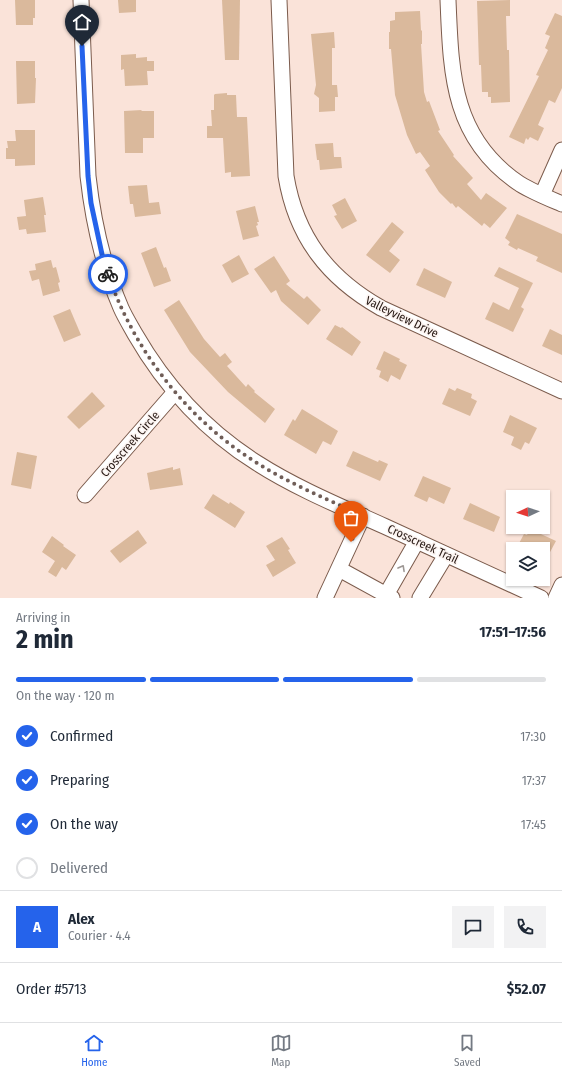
<!DOCTYPE html>
<meta charset="utf-8">
<style>
:root{--surface:#fff;--page:#f2f2f3;--text:#1f2937;--muted:#747a83;--line:#e0e1e3;--accent:#2563eb}
body{margin:0;font-family:"Fira Sans Condensed",sans-serif;background:var(--page);color:var(--text);height:100vh;display:flex;flex-direction:column;font-size:15px;white-space:nowrap}
*{box-sizing:border-box;margin:0}
p{font-size:13px;color:var(--muted)}
.icon{flex:none;width:22px;height:22px;fill:none;stroke:currentColor;stroke-width:2;stroke-linecap:round;stroke-linejoin:round}
.map{position:relative;height:598px;overflow:hidden}
.side{display:flex;flex-direction:column;background:var(--surface);flex:1}
.side>*{flex:none}
.needle{width:26px;rotate:266deg}
.fabs{position:absolute;left:506px;top:490px;display:grid;gap:8px}
.fabs a{display:grid;place-items:center;width:44px;height:44px;border-radius:0px;background:var(--surface);box-shadow:0 1px 3px #0004;font-size:20px}
.pin{position:absolute;display:grid;place-items:center;width:34px;height:34px;color:#fff;margin:-41px -17px;border-radius:50% 50% 50% 0;rotate:-45deg;box-shadow:0 0 4px #0007}
.pin .icon{rotate:45deg}
.courier{position:absolute;display:grid;place-items:center;width:40px;height:40px;margin:-20px;border:3px solid #2563eb;border-radius:50%;background:#fff;color:#222;box-shadow:0 1px 5px #0007}
.head em{font-style:normal;font-weight:700}
.head div{display:flex;flex-direction:column-reverse}
.head{display:flex;align-items:center;justify-content:space-between;height:68px;padding:0 16px}
h1{font-size:26px;font-weight:700;line-height:30px}
.bar{display:grid;grid-template-columns:repeat(4,1fr);gap:6px 4px;align-content:center;height:48px;padding:0 16px}
.bar i{height:5px;border-radius:3px;background:var(--line)}
.bar .active{background:var(--accent)}
.bar p{grid-column:span 4}
.line{display:flex;align-items:center;gap:10px;padding:0 16px;border-top:1px solid var(--line)}
.line div{flex:1}
.round{display:grid;place-items:center;flex:none;width:42px;height:42px;border-radius:0px;background:var(--page)}
ol{padding:0 16px;list-style:none}
li{display:flex;align-items:center;gap:12px;height:44px}
li p{margin-inline-start:auto}
li .icon{padding:4px;border-radius:50%;background:var(--accent);color:#fff;stroke-width:4}
li:last-child{color:var(--muted)}
li i{width:22px;height:22px;border:2px solid var(--line);border-radius:50%}
.tab-bar{display:flex;justify-content:space-around;align-items:center;height:56px;border-top:1px solid var(--line);background:var(--surface);font-size:11px;color:var(--muted)}
.tab-bar a{display:grid;justify-items:center;gap:2px}
.tab-bar .active{color:var(--accent)}
.map>svg:first-child{display:block}
.building{fill:#dab99c}
.lines{fill:none;stroke-linecap:round;stroke-linejoin:round}
.minor-casing{stroke:#7b5b4c;stroke-width:17}
.minor{stroke:#fff;stroke-width:15}
.oneway{stroke:#9d9794}
.done{stroke:#705e58;stroke-width:4;stroke-dasharray:0 7.2}
.route{stroke:#2563eb;stroke-width:5}
.labels{text-anchor:middle;dominant-baseline:central;stroke-width:3;stroke-linejoin:round;paint-order:stroke}
.street-label{font-size:12px;fill:#251712;stroke:#fcf4f1}
</style>
<div class="map">
<svg width="562" height="598" viewBox="0 0 562 598">
<rect width="100%" height="100%" fill="#fae3d9"/>
<g class="building">
<path d="M15 0H35V18H33V25H16Z"/>
<path d="M118 0H136V12L119 13Z"/>
<path d="M222 0H240L239 60H225Z"/>
<path d="M510 0V16H506L507 50H509L510 102 491 103V97H488V92H482L481 65H479L477 1Z"/>
<path d="M420 11 421 31 422 30V44H421L424 92 427 102 429 101 440 130 438 131 454 155 453 156 473 178 467 184 481 200 486 193 507 208 490 228 484 223 482 226 458 206 456 208 452 203 451 204 439 192 425 170 430 166 420 152 416 154 407 135 395 95 391 49H389V32H390V21L395 20V12Z"/>
<path d="M555 13 562 16V88L555 103 549 100 538 125 544 128 538 141 530 137 528 140 526 138 524 144 509 137 539 76 536 75 548 50 545 48 550 36 545 34Z"/>
<path d="M334 32 335 48H332V85H337L338 97H335V111L319 112V98L314 94 316 85 311 34Z"/>
<path d="M136 54V58L147 57V61H154V71H147L148 85 125 86 124 69 121 70V55Z"/>
<path d="M16 61H35V78H36L35 103 17 104Z"/>
<path d="M227 93V95H236L237 117H247L250 176 231 177V172L225 173 223 138H207V126H212L211 110H214V95L215 94Z"/>
<path d="M142 110 141 111H154V138H143V153H125L124 111Z"/>
<path d="M15 130H35V165L15 166V159H6V148H8L7 141H16Z"/>
<path d="M333 143 334 157H341L342 168 320 170 319 160H317L315 144Z"/>
<path d="M147 185 149 203 159 202 161 214 135 217 133 204H130L128 186Z"/>
<path d="M43 197 46 215H44L46 232 27 234 26 229 19 230 17 217 26 216 24 200Z"/>
<path d="M345 198 357 221 342 229 334 216 337 215 332 205Z"/>
<path d="M255 206 259 222H257L258 225 256 226 259 236 243 240 236 211Z"/>
<path d="M517 214 562 234V273L536 261 538 257 518 248 517 250 508 245 510 242 505 238Z"/>
<path d="M392 222 404 232 389 251 400 260 390 273 366 255Z"/>
<path d="M156 247 164 268 166 267 171 281 154 287 141 253Z"/>
<path d="M239 255 249 274 232 283 222 265Z"/>
<path d="M274 256 290 281 286 284 304 299 307 296 321 310 308 325 281 301 276 290 271 293 254 269Z"/>
<path d="M51 260 53 268 56 267 60 282 58 283 60 291 43 296 39 279 32 281 29 271 36 270 35 264Z"/>
<path d="M499 267 533 283 521 307 524 309 513 332 485 319 493 302 509 310 519 288 494 276Z"/>
<path d="M424 268 452 282 445 298 416 285Z"/>
<path d="M179 300 204 339 220 357 225 353 232 362 227 366 246 387 248 384 255 391 254 392 275 409 265 423 228 392 190 352 164 310Z"/>
<path d="M70 309 81 335 64 342 53 316Z"/>
<path d="M335 325 341 328 342 327 361 342 352 356 326 339Z"/>
<path d="M550 329 562 335V355L542 346Z"/>
<path d="M384 351 400 359 399 361 407 365 400 380 391 375 388 382 379 377 381 371 376 369Z"/>
<path d="M449 388 455 391 457 388 472 394 471 398 477 401 470 416 442 404Z"/>
<path d="M92 392 105 406 79 429 67 417Z"/>
<path d="M302 409 338 431 331 445 323 441 316 454 284 435 293 419 295 421Z"/>
<path d="M510 415 537 428 529 444 525 442 521 450 511 445 514 437 503 432Z"/>
<path d="M353 451 378 462 379 460 388 464 380 481 346 466Z"/>
<path d="M17 452 37 456 31 489 11 485Z"/>
<path d="M173 467V470L180 468 183 485 150 490 147 473Z"/>
<path d="M423 476 451 488 444 504 429 497 427 502 414 496Z"/>
<path d="M213 494 229 504 230 502 245 512 235 528 204 508Z"/>
<path d="M470 503 500 517 494 532 463 519Z"/>
<path d="M530 529 556 541 549 554 543 551V549H516L524 534 527 535Z"/>
<path d="M138 530 147 543 120 563 110 551Z"/>
<path d="M52 536 64 545 63 546 76 555 66 570 62 567 56 577 48 572 55 561 42 552Z"/>
<path d="M282 537 290 549 288 550 296 563 273 577 266 565 275 560 266 546Z"/>
</g>
<g class="lines">
<defs>
<g id="minor">
<path d="M81 0 88 176C93 221 103 266 121 308 125 317 130 325 135 334 165 386 206 431 257 463 296 488 342 507 384 526 437 550 489 574 541 598"/>
<path d="M279 0 286 176C296 237 328 278 381 308L562 391"/>
<path d="M448 0C451 74 452 139 520 184 533 192 548 198 562 204"/>
<path d="M542 195 562 150"/>
<path d="M85 495 175 392"/>
<path d="M339 569 392 598"/>
<path d="M386 595 417 541"/>
<path d="M325 598 363 516"/>
<path d="M420 598 446 555"/>
<path d="M556 598 562 585"/>
</g>
</defs>
<use href="#minor" class="minor-casing"/>
<use href="#minor" class="minor"/>
</g>
<defs><path id="oneway-chevron" d="M-2-3.5L2.5 0L-2 3.5" fill="none" stroke-width="1.6" stroke-linecap="round" stroke-linejoin="round"/></defs>
<use class="oneway" href="#oneway-chevron" transform="translate(402 568) rotate(-61)"/>
<g class="lines">
<path class="done" d="M108 274C134 351 188 420 257 463 290 484 327 499 363 516L351 542"/>
<path class="route" d="M82 46 88 176 91 203 103 259 108 274"/>
</g>
<g class="labels">
<g class="street-label">
<text transform="translate(402 317) rotate(26)">Valleyview Drive</text>
<text transform="translate(130 444) rotate(-49)">Crosscreek Circle</text>
<text transform="translate(423 544) rotate(25)">Crosscreek Trail</text>
</g>
</g>
</svg>
<div class="fabs">
<a><svg class="needle" viewBox="-14 -14 28 28"><path d="M0-13l5 13h-10z" fill="#e53935"/><path d="M0 13l5-13h-10z" fill="#747a83"/></svg></a>
<a><svg class="icon" aria-label="layers" viewBox="0 0 24 24"><path d="M12 4l9 5-9 5-9-5zM3 14l9 5 9-5"/></svg></a>
</div>
<div class="pin" style="left:351px;top:542px;background:#ea580c"><svg class="icon" aria-label="bag" viewBox="0 0 24 24"><path d="M5 8h14l-1 12H6zM9 8a3 3 0 0 1 6 0"/></svg></div>
<div class="pin" style="left:82px;top:46px;background:#1f2937"><svg class="icon" aria-label="home" viewBox="0 0 24 24"><path d="M3 11l9-7 9 7M6 9v11h12V9"/></svg></div>
<div class="courier" style="left:108px;top:274px"><svg class="icon" aria-label="bike" viewBox="0 0 24 24"><circle cx="6" cy="16" r="4"/><circle cx="18" cy="16" r="4"/><path d="M6 16l4-8h5l3 8M10 8l3 8H6M13 5h3"/></svg></div>
</div>
<section class="side">
<div class="head"><div><h1>2 min</h1><p>Arriving in</p></div><em>17:51–17:56</em></div>
<div class="bar"><i class="active"></i><i class="active"></i><i class="active"></i><i></i><p>On the way · 120 m</p></div>
<ol>
<li><svg class="icon" aria-label="check" viewBox="0 0 24 24"><path d="M5 12l5 5 9-10"/></svg>Confirmed<p>17:30</p></li>
<li><svg class="icon" aria-label="check" viewBox="0 0 24 24"><path d="M5 12l5 5 9-10"/></svg>Preparing<p>17:37</p></li>
<li><svg class="icon" aria-label="check" viewBox="0 0 24 24"><path d="M5 12l5 5 9-10"/></svg>On the way<p>17:45</p></li>
<li><i></i>Delivered</li>
</ol>
<div class="line" style="height:72px"><b class="round" style="background:var(--accent);color:#fff">A</b><div><b>Alex</b><p>Courier · 4.4</p></div><a class="round"><svg class="icon" aria-label="chat" viewBox="0 0 24 24"><path d="M4 5h16v11H9l-5 4z"/></svg></a><a class="round"><svg class="icon" aria-label="phone" viewBox="0 0 24 24"><path d="M5 4h4l2 5-3 2q2 4 5 5l2-3 5 2v4C11 20 4 13 5 4z"/></svg></a></div>
<div class="line" style="height:52px"><div>Order #5713</div><b>$52.07</b></div>
</section>
<nav class="tab-bar">
<a class="active"><svg class="icon" aria-label="home" viewBox="0 0 24 24"><path d="M3 11l9-7 9 7M6 9v11h12V9"/></svg>Home</a>
<a><svg class="icon" aria-label="map" viewBox="0 0 24 24"><path d="M3 6l6-2 6 2 6-2v14l-6 2-6-2-6 2zM9 4v14M15 6v14"/></svg>Map</a>
<a><svg class="icon" aria-label="saved" viewBox="0 0 24 24"><path d="M7 4h10v16l-5-4-5 4z"/></svg>Saved</a>
</nav>
